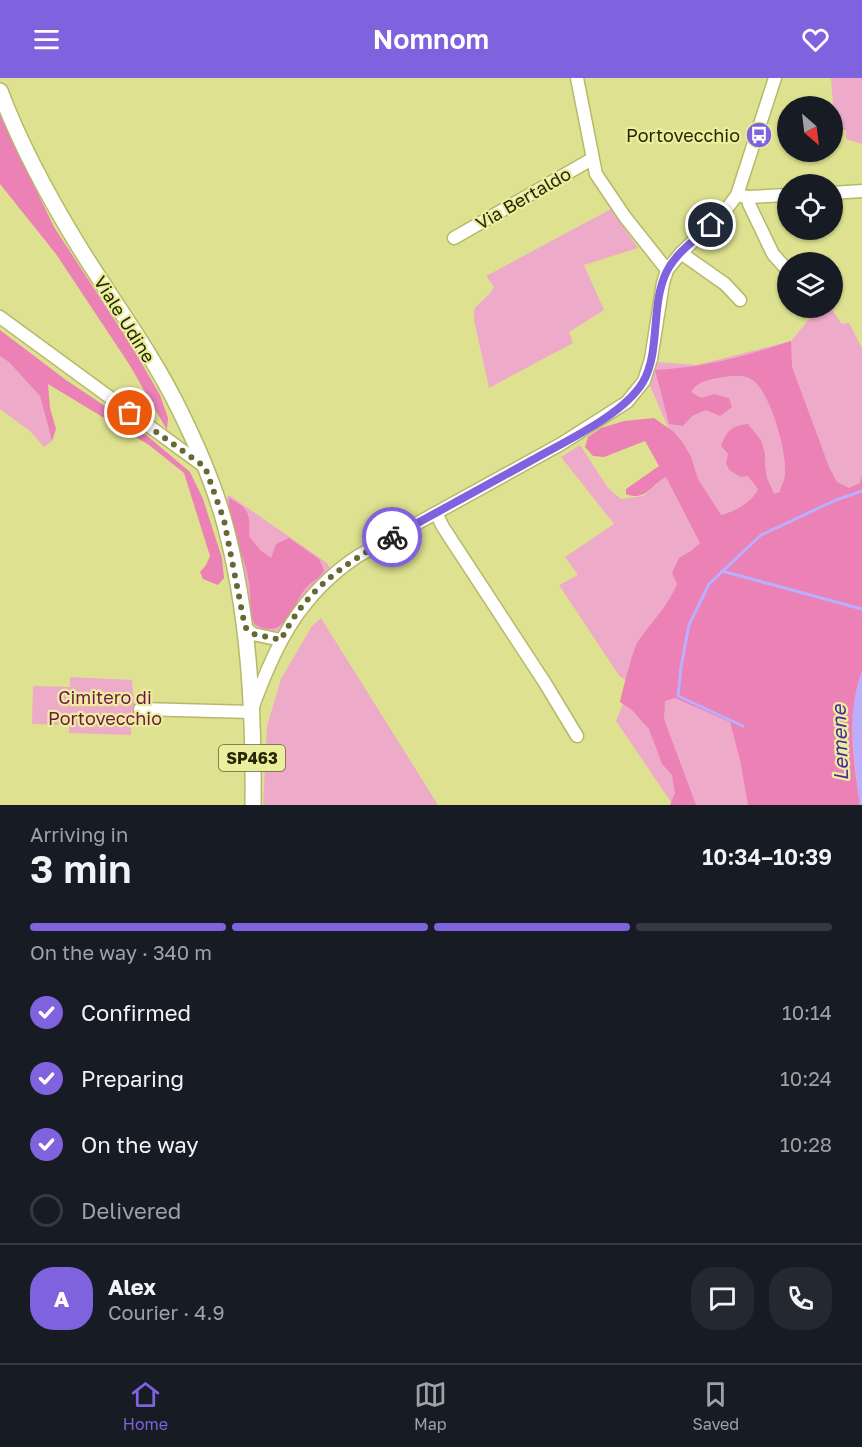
<!DOCTYPE html>
<meta charset="utf-8">
<style>
:root{--surface:#171b24;--page:#242831;--text:#f1f3f6;--muted:#9ea1a6;--line:#363941;--accent:#7f62dd}
body{margin:0;font-family:"Golos Text",sans-serif;background:var(--page);color:var(--text);height:100vh;display:flex;flex-direction:column;font-size:22px;white-space:nowrap}
*{box-sizing:border-box;margin:0}
p{font-size:20px;color:var(--muted)}
.icon{flex:none;width:33px;height:33px;fill:none;stroke:currentColor;stroke-width:2;stroke-linecap:round;stroke-linejoin:round}
.map{position:relative;height:727px;overflow:hidden}
.drawer{display:flex;flex-direction:column;background:var(--surface);flex:1}
.drawer>*{flex:none}
.needle{width:39px;rotate:152deg}
.tools{position:absolute;left:777px;top:18px;display:grid;gap:12px}
.tools a{display:grid;place-items:center;width:66px;height:66px;border-radius:50%;background:var(--surface);box-shadow:0 2px 4px #0004;font-size:30px}
.pin{position:absolute;display:grid;place-items:center;width:51px;height:51px;color:#fff;margin:-26px;border:3px solid #fff;border-radius:50%;box-shadow:0 2px 6px #0007}
.courier{position:absolute;display:grid;place-items:center;width:60px;height:60px;margin:-30px;border:4px solid #7f62dd;border-radius:50%;background:#fff;color:#222;box-shadow:0 2px 8px #0007}
.overview em{font-style:normal;font-weight:600}
.overview div{display:flex;flex-direction:column-reverse}
.overview{display:flex;align-items:center;justify-content:space-between;height:102px;padding:0 30px}
h1{font-size:39px;font-weight:600;line-height:45px}
.bar{display:grid;grid-template-columns:repeat(4,1fr);gap:9px 6px;align-content:center;height:72px;padding:0 30px}
.bar i{height:8px;border-radius:4px;background:var(--line)}
.bar .active{background:var(--accent)}
.bar p{grid-column:span 4}
.line{display:flex;align-items:center;gap:15px;padding:0 30px;border-top:2px solid var(--line)}
.line div{flex:1}
.round{display:grid;place-items:center;flex:none;width:63px;height:63px;border-radius:24px;background:var(--page)}
ol{padding:0 30px;list-style:none}
li{display:flex;align-items:center;gap:18px;height:66px}
li p{margin-inline-start:auto}
li .icon{padding:6px;border-radius:50%;background:var(--accent);color:#fff;stroke-width:4}
li:last-child{color:var(--muted)}
li i{width:33px;height:33px;border:3px solid var(--line);border-radius:50%}
header{display:flex;justify-content:space-between;align-items:center;height:78px;padding:0 30px;background:var(--accent);color:#fff;font-size:27px;font-weight:600}
.tab-bar{display:flex;justify-content:space-around;align-items:center;height:84px;border-top:2px solid var(--line);background:var(--surface);font-size:16px;color:var(--muted)}
.tab-bar a{display:grid;justify-items:center;gap:3px}
.tab-bar .active{color:var(--accent)}
.map>svg:first-child{display:block}
.green{fill:#eeabc9}
.forest{fill:#eb81b5}
.water{fill:#baaeff}
.lines{fill:none;stroke-linecap:round;stroke-linejoin:round}
.stream{stroke:#baaeff;stroke-width:3}
.minor-casing{stroke:#b6b969;stroke-width:15}
.major-casing{stroke:#b6b969;stroke-width:18}
.minor{stroke:#fff;stroke-width:12}
.major{stroke:#fff;stroke-width:15}
.done{stroke:#666835;stroke-width:6;stroke-dasharray:0 10.8}
.route{stroke:#7f62dd;stroke-width:8}
.labels{text-anchor:middle;dominant-baseline:central;stroke-width:4.5;stroke-linejoin:round;paint-order:stroke}
.shield{fill:#ebef9d;stroke:#616332;stroke-width:1.5}
.shield-label{font-size:16px;font-weight:bold;fill:#262704}
.poi-label{font-size:18px;fill:#262704;stroke:#ebef9d;text-anchor:end}
.street-label{font-size:18px;fill:#262704;stroke:#ebef9d}
.park-label{font-size:18px;fill:#72144b;stroke:#ebef9d}
.water-label{font-size:20px;font-style:italic;fill:#4c299b;stroke:#ebef9d}
</style>
<header><svg class="icon" aria-label="menu" viewBox="0 0 24 24"><path d="M4 6h16M4 12h16M4 18h16"/></svg>Nomnom<svg class="icon" aria-label="heart" viewBox="0 0 24 24"><path d="M12 20l-8-8c-3-5 5-10 8-4 3-6 11-1 8 4z"/></svg></header>
<div class="map">
<svg width="862" height="727" viewBox="0 0 862 727">
<rect width="100%" height="100%" fill="#dee290"/>
<g class="green">
<path d="M831 0H862V66L846 61V52H835Z"/>
<path d="M611 131 638 170 584 187 604 232 569 254 573 265 489 310 474 242V231L490 215 494 209 486 198Z"/>
<path d="M831 230 842 246 849 245 862 270V727H673L616 643 632 604 620 599 559 507 578 497 565 479 614 446 561 379 580 367 608 410 621 421 643 418 666 398 670 407 688 395 650 308 657 284 697 287 791 263 810 240Z"/>
<path d="M0 278 9 283 40 318 52 363 44 369 30 353 0 331Z"/>
<path d="M229 417 327 485 331 492 280 553 260 552 254 546 224 424Z"/>
<path d="M321 540 438 727H263L267 648 281 601 312 548Z"/>
<path d="M70 599 132 602 135 640 131 641V657L69 655V647L32 646 33 608 70 609Z"/>
</g>
<g class="forest">
<path d="M0 37 54 149 131 267 160 317 168 340 167 352 129 286 56 176 0 106Z"/>
<path d="M0 252 66 302 138 350 190 394 203 421 222 480 224 500 218 507 203 501 200 494 206 487 210 478 184 395 149 367 48 306 50 330 56 351 52 363 40 318 9 284 0 278Z"/>
<path d="M791 263 792 289 829 389 837 404 849 410 860 405 862 397V593C846 637 853 681 860 727H748L740 682 730 644 675 620 665 623 664 641 696 727H670L675 715 672 697 662 686 649 651 632 632 620 624C622 614 633 572 637 565 650 545 668 529 677 506L672 495 679 480 691 473 700 465 666 399C651 407 645 424 626 416V411L659 388 645 363 604 379 593 378 585 369 588 359 601 350 624 343 654 340 674 354 683 365 691 379 698 401 721 437C734 434 753 424 758 411L748 398 741 399 729 392 726 385 728 376 721 368C727 352 732 348 748 346L761 362 765 376V387L767 400 774 416 780 414C781 408 785 402 785 396 787 374 771 318 755 304 745 295 730 298 718 300 707 302 697 304 691 314L701 320 714 316 729 320 732 329 720 338 706 332 692 338 683 348 669 346 655 292C701 290 748 278 791 263Z"/>
<path d="M229 420C250 431 250 436 249 458L260 472 271 480 276 466 289 460 319 481 324 492C320 502 311 503 305 511 295 524 287 553 268 551 263 551 258 548 254 546 249 532 251 519 249 504 245 476 227 449 229 420Z"/>
</g>
<path class="water" d="M862 594V727H860C855 682 846 639 862 594Z"/>
<g class="lines">
<g class="stream">
<path d="M722 493 862 531"/>
<path d="M743 648 678 618 681 589 689 547 709 506 761 457 836 422 862 413"/>
</g>
<defs>
<g id="minor">
<path d="M577 0 596 96 625 139 667 192"/>
<path d="M832 115 862 113"/>
<path d="M741 118 748 119 788 117"/>
<path d="M748 119 749 126 773 176 788 193"/>
<path d="M454 160 592 81"/>
<path d="M681 175 725 206 740 222"/>
<path d="M0 239 205 389"/>
<path d="M436 435 443 449 545 605 577 658"/>
<path d="M245 549 253 556 281 562"/>
<path d="M140 631 251 634C274 569 299 517 358 478L561 366 627 324 644 303 651 281 663 205 667 192 681 175 725 133 737 117 775 0"/>
</g>
<path id="major" d="M0 13C20 66 48 118 78 167 111 221 150 272 178 329 196 365 213 404 224 443 249 534 254 633 253 727"/>
</defs>
<use href="#minor" class="minor-casing"/>
<use href="#major" class="major-casing"/>
<use href="#minor" class="minor"/>
<use href="#major" class="major"/>
</g>
<g class="lines">
<path class="done" d="M130 335 205 389 224 442 245 549 253 556 281 562C306 511 344 486 392 459"/>
<path class="route" d="M392 459C440 433 488 406 536 380 568 362 624 336 643 304 661 273 650 226 667 193 676 175 696 161 711 147"/>
</g>
<defs>
<symbol id="bus-disc" viewBox="-11 -11 22 22"><circle r="9.5" fill="#7f62dd" stroke="#ebef9d"/><path d="M-5-6H5V4H4V6H2V4H-2V6H-4V4H-5ZM-3.5-4V0h7V-4ZM-3.5 1.2v1.5H-2V1.2ZM2 1.2v1.5H3.5V1.2Z" fill="#fff"/></symbol>
</defs>
<g fill-rule="evenodd">
<use href="#bus-disc" x="744" y="42" width="30" height="30"/>
</g>
<g class="labels">
<rect class="shield" x="219" y="667" width="66" height="26" rx="4.5"/>
<g class="shield-label">
<text x="252" y="680">SP463</text>
</g>
<g class="poi-label">
<text x="740" y="57">Portovecchio</text>
</g>
<g class="street-label">
<text transform="translate(523 120) rotate(-30)">Via Bertaldo</text>
<text transform="translate(125 241) rotate(58)">Viale Udine</text>
</g>
<g class="park-label">
<text x="105" y="619">Cimitero di<tspan x="105" dy="21">Portovecchio</tspan></text>
</g>
<g class="water-label">
<text transform="translate(839 665) rotate(-92)">Lemene</text>
</g>
</g>
</svg>
<div class="tools">
<a><svg class="needle" viewBox="-14 -14 28 28"><path d="M0-13l5 13h-10z" fill="#e53935"/><path d="M0 13l5-13h-10z" fill="#9ea1a6"/></svg></a>
<a><svg class="icon" aria-label="locate" viewBox="0 0 24 24"><circle cx="12" cy="12" r="6"/><path d="M12 2v4M12 18v4M2 12h4M18 12h4"/></svg></a>
<a><svg class="icon" aria-label="layers" viewBox="0 0 24 24"><path d="M12 4l9 5-9 5-9-5zM3 14l9 5 9-5"/></svg></a>
</div>
<div class="pin" style="left:130px;top:335px;background:#ea580c"><svg class="icon" aria-label="bag" viewBox="0 0 24 24"><path d="M5 8h14l-1 12H6zM9 8a3 3 0 0 1 6 0"/></svg></div>
<div class="pin" style="left:711px;top:147px;background:#1f2937"><svg class="icon" aria-label="home" viewBox="0 0 24 24"><path d="M3 11l9-7 9 7M6 9v11h12V9"/></svg></div>
<div class="courier" style="left:392px;top:459px"><svg class="icon" aria-label="bike" viewBox="0 0 24 24"><circle cx="6" cy="16" r="4"/><circle cx="18" cy="16" r="4"/><path d="M6 16l4-8h5l3 8M10 8l3 8H6M13 5h3"/></svg></div>
</div>
<section class="drawer">
<div class="overview"><div><h1>3 min</h1><p>Arriving in</p></div><em>10:34–10:39</em></div>
<div class="bar"><i class="active"></i><i class="active"></i><i class="active"></i><i></i><p>On the way · 340 m</p></div>
<ol>
<li><svg class="icon" aria-label="check" viewBox="0 0 24 24"><path d="M5 12l5 5 9-10"/></svg>Confirmed<p>10:14</p></li>
<li><svg class="icon" aria-label="check" viewBox="0 0 24 24"><path d="M5 12l5 5 9-10"/></svg>Preparing<p>10:24</p></li>
<li><svg class="icon" aria-label="check" viewBox="0 0 24 24"><path d="M5 12l5 5 9-10"/></svg>On the way<p>10:28</p></li>
<li><i></i>Delivered</li>
</ol>
<div class="line" style="height:108px"><b class="round" style="background:var(--accent);color:#fff">A</b><div><b>Alex</b><p>Courier · 4.9</p></div><a class="round"><svg class="icon" aria-label="chat" viewBox="0 0 24 24"><path d="M4 5h16v11H9l-5 4z"/></svg></a><a class="round"><svg class="icon" aria-label="phone" viewBox="0 0 24 24"><path d="M5 4h4l2 5-3 2q2 4 5 5l2-3 5 2v4C11 20 4 13 5 4z"/></svg></a></div>
</section>
<nav class="tab-bar">
<a class="active"><svg class="icon" aria-label="home" viewBox="0 0 24 24"><path d="M3 11l9-7 9 7M6 9v11h12V9"/></svg>Home</a>
<a><svg class="icon" aria-label="map" viewBox="0 0 24 24"><path d="M3 6l6-2 6 2 6-2v14l-6 2-6-2-6 2zM9 4v14M15 6v14"/></svg>Map</a>
<a><svg class="icon" aria-label="saved" viewBox="0 0 24 24"><path d="M7 4h10v16l-5-4-5 4z"/></svg>Saved</a>
</nav>
